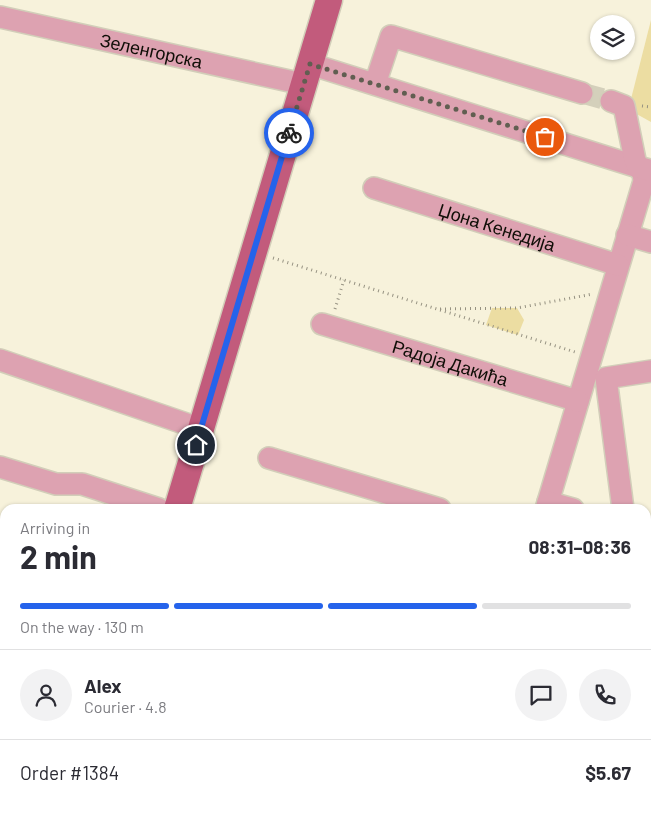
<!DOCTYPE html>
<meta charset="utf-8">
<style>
:root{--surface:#fff;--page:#f2f2f3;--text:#2b2b33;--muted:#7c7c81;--line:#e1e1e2;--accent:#2563eb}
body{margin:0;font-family:Barlow,sans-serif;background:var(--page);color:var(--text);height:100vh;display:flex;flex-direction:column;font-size:19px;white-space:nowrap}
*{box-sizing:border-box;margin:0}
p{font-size:16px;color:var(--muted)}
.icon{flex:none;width:28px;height:28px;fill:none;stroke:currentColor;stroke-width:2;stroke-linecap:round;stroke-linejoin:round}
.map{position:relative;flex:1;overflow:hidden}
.panel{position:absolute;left:0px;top:504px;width:651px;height:311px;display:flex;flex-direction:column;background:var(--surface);border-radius:15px 15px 0 0;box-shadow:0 1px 4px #0004}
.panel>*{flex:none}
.controls{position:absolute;left:590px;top:15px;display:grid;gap:10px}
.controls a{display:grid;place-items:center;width:45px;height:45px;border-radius:50%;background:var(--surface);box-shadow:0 1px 4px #0004;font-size:25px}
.pin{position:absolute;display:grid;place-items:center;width:42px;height:42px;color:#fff;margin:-21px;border:2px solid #fff;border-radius:50%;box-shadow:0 1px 5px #0007}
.courier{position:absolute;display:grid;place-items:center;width:50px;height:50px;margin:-25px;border:4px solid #2563eb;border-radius:50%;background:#fff;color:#222;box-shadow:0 1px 6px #0007}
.overview em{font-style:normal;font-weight:700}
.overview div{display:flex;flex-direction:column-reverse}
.overview{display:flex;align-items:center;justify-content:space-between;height:85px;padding:0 20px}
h1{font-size:32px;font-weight:700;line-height:38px}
.bar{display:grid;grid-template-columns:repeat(4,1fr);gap:8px 5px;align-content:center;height:60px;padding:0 20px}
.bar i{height:6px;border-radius:4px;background:var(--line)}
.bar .current{background:var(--accent)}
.bar p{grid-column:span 4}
.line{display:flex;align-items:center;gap:12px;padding:0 20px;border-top:1px solid var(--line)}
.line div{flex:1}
.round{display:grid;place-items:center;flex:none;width:52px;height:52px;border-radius:26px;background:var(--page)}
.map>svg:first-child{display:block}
.green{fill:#ecdda2}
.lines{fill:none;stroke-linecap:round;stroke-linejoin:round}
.minor-tunnel{stroke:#d4d0bb;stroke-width:21;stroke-dasharray:21 11;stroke-linecap:butt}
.minor-casing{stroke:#d2ceb9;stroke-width:24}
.major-casing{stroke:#d2ceb9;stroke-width:29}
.path{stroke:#969282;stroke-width:3;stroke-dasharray:1 4;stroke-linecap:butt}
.minor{stroke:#dda2b1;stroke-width:21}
.major{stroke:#c25b7c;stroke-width:26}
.done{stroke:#615e51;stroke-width:5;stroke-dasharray:0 9}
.route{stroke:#2563eb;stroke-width:6}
.labels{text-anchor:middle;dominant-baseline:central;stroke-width:5;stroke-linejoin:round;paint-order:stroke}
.street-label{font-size:18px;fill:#100e07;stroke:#fefefe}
</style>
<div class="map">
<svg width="651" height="814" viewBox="0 0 651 814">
<rect width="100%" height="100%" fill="#f7f2db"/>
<g class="green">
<path d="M651 20V122L633 112 631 99Z"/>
<path d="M492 308H517L524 320 518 335 486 325Z"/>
<path d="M651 780V814H622L619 810H646V781Z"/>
<path d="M215 810H435L434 814H214Z"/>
<path d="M466 810H531V814H465Z"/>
<path d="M552 810H595L597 814H550Z"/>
</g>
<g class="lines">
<path class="minor-tunnel" d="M582 93 611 101"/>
<defs>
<g id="minor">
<path id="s1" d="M0 17 303 84"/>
<path d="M310 64 638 167 643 173 644 181 546 509"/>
<path d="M375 84 391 36 582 93"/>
<path d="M611 101 624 106 635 160 638 167 649 170"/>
<path id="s2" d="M374 188 618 265"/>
<path d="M627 235 651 242"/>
<path id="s3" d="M322 324 578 401"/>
<path d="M0 360 201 429"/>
<path d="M269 458 440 509"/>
<path d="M0 467 56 484H82L159 509"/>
<path d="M548 502 573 509"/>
<path d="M623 509 606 378 651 371"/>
<path d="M0 573 5 575"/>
<path d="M646 730 651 729"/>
<path d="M0 752 5 754"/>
<path d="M602 810 604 814"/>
<path d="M156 814 157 810"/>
<path d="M457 814 458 810"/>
<path d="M541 814 543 810"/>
</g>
<g id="major">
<path d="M177 509 329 0"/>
<path d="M86 814 88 810"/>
</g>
</defs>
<use href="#minor" class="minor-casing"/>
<use href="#major" class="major-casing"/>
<g class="path">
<path d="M642 106 651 107"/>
<path d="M273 258 575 352"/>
<path d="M335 309 344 280"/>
<path d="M440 309 517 308 593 294"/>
<path d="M278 810 289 814"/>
</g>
<use href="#minor" class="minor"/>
<use href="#major" class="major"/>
</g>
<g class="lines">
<path class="done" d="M289 133 310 64 545 137"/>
<path class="route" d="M196 445 289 133"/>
</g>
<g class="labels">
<g class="street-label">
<text stroke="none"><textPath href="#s1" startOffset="155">Зеленгорска</textPath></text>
<text stroke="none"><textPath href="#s2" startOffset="129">Џона Кенедија</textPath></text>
<text stroke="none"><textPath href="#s3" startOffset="134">Радоја Дакића</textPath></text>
</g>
</g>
</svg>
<div class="controls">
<a><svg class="icon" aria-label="layers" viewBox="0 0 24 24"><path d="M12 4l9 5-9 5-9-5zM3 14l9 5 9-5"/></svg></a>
</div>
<div class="pin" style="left:545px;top:137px;background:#ea580c"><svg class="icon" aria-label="bag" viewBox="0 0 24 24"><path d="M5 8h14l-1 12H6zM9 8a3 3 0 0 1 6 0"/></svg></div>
<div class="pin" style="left:196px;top:445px;background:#1f2937"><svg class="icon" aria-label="home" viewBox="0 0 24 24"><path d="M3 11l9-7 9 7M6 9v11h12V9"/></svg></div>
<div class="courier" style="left:289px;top:133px"><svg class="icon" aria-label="bike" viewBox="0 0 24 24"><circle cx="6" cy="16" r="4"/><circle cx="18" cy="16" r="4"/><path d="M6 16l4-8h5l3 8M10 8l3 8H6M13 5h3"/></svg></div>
<section class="panel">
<div class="overview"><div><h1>2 min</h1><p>Arriving in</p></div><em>08:31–08:36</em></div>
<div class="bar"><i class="current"></i><i class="current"></i><i class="current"></i><i></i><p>On the way · 130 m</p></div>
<div class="line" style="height:90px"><a class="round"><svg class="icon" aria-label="person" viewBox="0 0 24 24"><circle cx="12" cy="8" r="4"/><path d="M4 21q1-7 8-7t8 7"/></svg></a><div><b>Alex</b><p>Courier · 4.8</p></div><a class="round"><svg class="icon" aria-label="chat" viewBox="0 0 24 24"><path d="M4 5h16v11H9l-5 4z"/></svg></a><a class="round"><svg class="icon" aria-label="phone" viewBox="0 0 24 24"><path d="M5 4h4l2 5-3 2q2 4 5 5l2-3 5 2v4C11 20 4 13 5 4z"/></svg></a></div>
<div class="line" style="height:65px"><div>Order #1384</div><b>$5.67</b></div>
</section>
</div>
